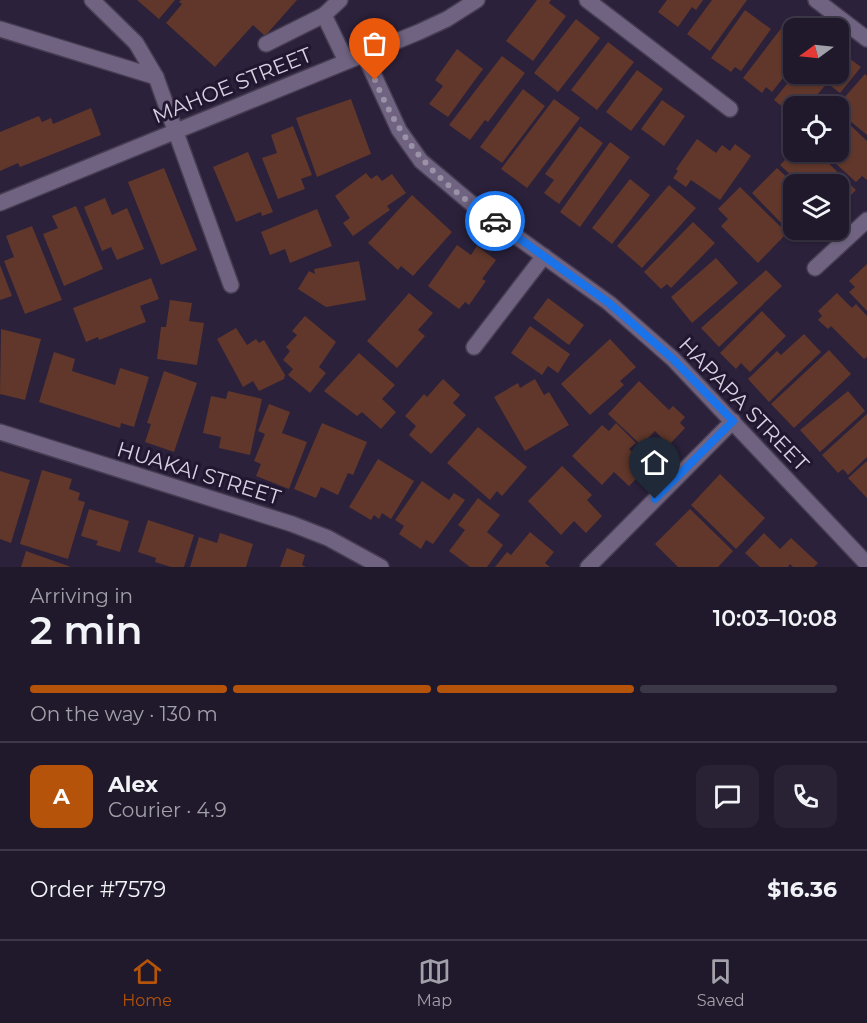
<!DOCTYPE html>
<meta charset="utf-8">
<style>
:root{--surface:#20192c;--page:#282234;--text:#f1f3f6;--muted:#a2a0a9;--line:#3d3848;--accent:#b45309}
body{margin:0;font-family:Montserrat,sans-serif;background:var(--page);color:var(--text);height:100vh;display:flex;flex-direction:column;font-size:22px;white-space:nowrap}
*{box-sizing:border-box;margin:0}
p{font-size:20px;color:var(--muted)}
.icon{flex:none;width:33px;height:33px;fill:none;stroke:currentColor;stroke-width:2;stroke-linecap:round;stroke-linejoin:round}
.map{position:relative;height:567px;overflow:hidden}
.details{display:flex;flex-direction:column;background:var(--surface);flex:1}
.details>*{flex:none}
.needle{width:39px;rotate:255deg}
.buttons{position:absolute;left:783px;top:18px;display:grid;gap:12px}
.buttons a{display:grid;place-items:center;width:66px;height:66px;border-radius:12px;background:var(--surface);box-shadow:0 2px 4px #0004,0 0 0 2px var(--line);font-size:30px}
.pin{position:absolute;display:grid;place-items:center;width:51px;height:51px;color:#fff;margin:-62px -26px;border-radius:50% 50% 50% 0;rotate:-45deg;box-shadow:0 0 6px #0007}
.pin .icon{rotate:45deg}
.courier{position:absolute;display:grid;place-items:center;width:60px;height:60px;margin:-30px;border:4px solid #1a73e8;border-radius:50%;background:#fff;color:#222;box-shadow:0 2px 8px #0007}
.overview em{font-style:normal;font-weight:600}
.overview div{display:flex;flex-direction:column-reverse}
.overview{display:flex;align-items:center;justify-content:space-between;height:102px;padding:0 30px}
h1{font-size:39px;font-weight:600;line-height:45px}
.bar{display:grid;grid-template-columns:repeat(4,1fr);gap:9px 6px;align-content:center;height:72px;padding:0 30px}
.bar i{height:8px;border-radius:4px;background:var(--line)}
.bar .current{background:var(--accent)}
.bar p{grid-column:span 4}
.line{display:flex;align-items:center;gap:15px;padding:0 30px;border-top:2px solid var(--line)}
.line div{flex:1}
.round{display:grid;place-items:center;flex:none;width:63px;height:63px;border-radius:12px;background:var(--page)}
.tabs{display:flex;justify-content:space-around;align-items:center;height:84px;border-top:2px solid var(--line);background:var(--surface);font-size:16px;color:var(--muted)}
.tabs a{display:grid;justify-items:center;gap:3px}
.tabs .current{color:var(--accent)}
.map>svg:first-child{display:block}
.building{fill:#60372a}
.lines{fill:none;stroke-linecap:round;stroke-linejoin:round}
.minor-casing{stroke:#463d53;stroke-width:18}
.minor{stroke:#6f6381;stroke-width:15}
.done{stroke:#9a93a7;stroke-width:6;stroke-dasharray:0 10.8}
.route{stroke:#1a73e8;stroke-width:8}
.labels{text-anchor:middle;dominant-baseline:central;stroke-width:6;stroke-linejoin:round;paint-order:stroke}
.street-label{font-size:21px;fill:#d6d0e1;stroke:#221730}
</style>
<div class="map">
<svg width="867" height="567" viewBox="0 0 867 567">
<rect width="100%" height="100%" fill="#2b213a"/>
<g class="building">
<path d="M137 0H175L159 19Z"/>
<path d="M181 0H297L265 36 253 25 215 67 166 23 182 4 179 2Z"/>
<path d="M537 0H551L549 3 566 16 533 61 506 41Z"/>
<path d="M667 0H703L696 10 692 7 678 27 658 12Z"/>
<path d="M712 0H747L710 51 687 34Z"/>
<path d="M745 10 771 29 741 71 735 67 731 72 711 58Z"/>
<path d="M576 19 600 38 558 92 534 73Z"/>
<path d="M786 22 794 28V64L772 92 766 87 762 93 743 78Z"/>
<path d="M608 42 634 62 597 110 571 90Z"/>
<path d="M457 49 483 69 448 117 429 104 443 86 435 80Z"/>
<path d="M838 50 861 67 840 93 827 83 808 106H794V116L774 100 795 74H838Z"/>
<path d="M502 56 525 73 488 122 485 120 470 140 449 125Z"/>
<path d="M637 70 663 89 631 131 606 112Z"/>
<path d="M865 74 867 76V135L838 111 837 106Z"/>
<path d="M523 89 545 106 502 163 480 147Z"/>
<path d="M351 99 371 154 317 177 296 118Z"/>
<path d="M554 99 580 118 527 188 501 169Z"/>
<path d="M662 100 685 116 664 146 641 129Z"/>
<path d="M91 108 101 135 20 167 18 163 0 171V132L39 116 42 122 51 118 53 124Z"/>
<path d="M838 120 845 126 848 123 867 141V180L862 176 856 182 823 152H838Z"/>
<path d="M293 126 312 175 301 179 305 189 278 199 262 158 277 153 271 135Z"/>
<path d="M580 126 603 143 559 204 544 193 554 180 545 174Z"/>
<path d="M697 139 716 153 722 145 730 151 735 144 751 156 720 200 691 180 686 187 673 178 678 171 676 169Z"/>
<path d="M610 142 630 157 580 227 560 212Z"/>
<path d="M248 152 273 212 262 216 261 212 236 222 213 167Z"/>
<path d="M793 152H817L856 190 838 208V184H801L780 165Z"/>
<path d="M164 168 197 250 161 265 128 182Z"/>
<path d="M777 168 794 184V224L788 230 752 193Z"/>
<path d="M366 173 371 179 377 175 382 181 392 174 406 193 387 206 390 210 353 236 343 223 350 218 335 196Z"/>
<path d="M630 179 650 195 612 244 592 228Z"/>
<path d="M669 185 696 208 642 268 617 246Z"/>
<path d="M740 187 787 233 758 263 721 226 728 219 718 209Z"/>
<path d="M412 195 452 232 413 276 401 266 398 270 368 243Z"/>
<path d="M105 198 112 215 127 208 144 249 117 260 111 247 102 251 84 207Z"/>
<path d="M76 206 103 269 64 286 43 234 58 228 52 216Z"/>
<path d="M317 209 332 246 290 263 285 249 270 255 261 232Z"/>
<path d="M693 222 715 243 671 288 667 284 661 289 644 272Z"/>
<path d="M32 226 62 300 25 314 4 261 14 257 6 236Z"/>
<path d="M457 245 471 255 477 246 496 260 482 279 486 281 469 305 465 302 459 309 428 286Z"/>
<path d="M716 258 738 283 692 323 671 297Z"/>
<path d="M359 261 366 300 326 307 298 289 309 271 315 274 314 269Z"/>
<path d="M867 264V311L849 292 855 287 849 281Z"/>
<path d="M0 265 12 296 0 300Z"/>
<path d="M766 270 782 286 719 347 701 328Z"/>
<path d="M151 278 159 299 140 306 146 322 99 340 98 337 86 342 73 308Z"/>
<path d="M409 293 433 313 418 330 425 336 397 368 367 341Z"/>
<path d="M837 293 852 308 856 304 867 316V357L864 359 831 326 828 329 818 320 822 316 818 311Z"/>
<path d="M548 298 584 325 569 345 533 318Z"/>
<path d="M170 300 192 303 189 321 204 323 197 365 157 359 161 327H166Z"/>
<path d="M762 311 786 336 750 372 741 363 736 369 720 353Z"/>
<path d="M305 316 336 342 319 367 326 373 310 393 288 375 293 369 283 360 290 351 286 347 297 335 292 331Z"/>
<path d="M530 326 570 354 558 373 548 366 542 375 511 353Z"/>
<path d="M236 328 247 345 256 339 259 343 264 340 285 375 284 379 259 391 253 381 243 387 217 339Z"/>
<path d="M1 329 41 339 25 400 0 394Z"/>
<path d="M804 334 821 352 769 402 748 379 777 351 781 355Z"/>
<path d="M610 339 636 367 620 381 624 385 590 415 561 384Z"/>
<path d="M829 350 851 374 794 428 771 404Z"/>
<path d="M54 352 75 359 72 371 115 385 120 368 149 377 134 427 121 423 120 428 39 402Z"/>
<path d="M359 353 395 385 382 399 396 412 381 429 362 412 357 416 324 391Z"/>
<path d="M164 371 197 383 174 452 145 442 151 424 147 423Z"/>
<path d="M443 379 460 395 453 403 466 415 431 454 409 435 416 426 405 416 424 394 427 397Z"/>
<path d="M535 379 544 395 549 392 569 425 525 451 494 397 518 383 520 388Z"/>
<path d="M639 381 669 410 673 406 685 417 680 423 685 428 669 445 655 431 641 445 608 414Z"/>
<path d="M228 391 262 399 250 455 219 448 221 437 203 433 211 396 226 399Z"/>
<path d="M848 391 865 411 820 452 800 430Z"/>
<path d="M269 404 290 412 282 433 307 442 289 489 256 476 261 464 254 461 265 434 258 431Z"/>
<path d="M867 414V457L848 475 843 469 838 473 822 455Z"/>
<path d="M322 423 367 442 353 475 348 473 338 495 321 487 316 498 294 489Z"/>
<path d="M616 423 636 443 629 449 648 467 629 486 614 472 602 485 572 456 602 425 609 431Z"/>
<path d="M478 427 527 467 502 496 497 491 490 500 447 463Z"/>
<path d="M378 459 414 481 391 519 382 513 379 519 374 515 371 520 349 507Z"/>
<path d="M867 461V498L848 478Z"/>
<path d="M562 466 592 495 587 500 602 516 586 533 574 521 561 535 528 501Z"/>
<path d="M42 470 72 479 69 489 80 493 78 500 85 502 68 559 20 544Z"/>
<path d="M0 471 30 480 11 543 0 539Z"/>
<path d="M720 474 765 518 736 549 691 505Z"/>
<path d="M422 481 449 500 454 493 465 500 433 544 426 540 421 549 399 534 404 526 395 520Z"/>
<path d="M478 498 500 515 487 532 503 545 487 567H470L449 551 465 530 458 525Z"/>
<path d="M89 509 129 521 120 552 96 545 98 541 81 536Z"/>
<path d="M690 509 733 551 718 567H678L655 544Z"/>
<path d="M148 520 194 535 184 567H171L155 562 156 558 138 552Z"/>
<path d="M530 532 554 552 545 563 550 567H495L507 552 511 555Z"/>
<path d="M220 533 253 544 246 567H190L199 537 217 543Z"/>
<path d="M764 533 780 549 791 538 818 563 814 567H793L790 564 788 567H760L745 553Z"/>
<path d="M287 548 305 555 302 565 306 567H280Z"/>
<path d="M26 551 71 567H21Z"/>
</g>
<g class="lines">
<defs>
<g id="minor">
<path d="M92 0 136 43 156 77 231 285"/>
<path d="M340 0 324 15 346 61"/>
<path d="M587 0 730 109"/>
<path d="M816 0 867 39"/>
<path d="M0 29 156 77"/>
<path d="M266 44 324 15"/>
<path d="M364 54 399 130 421 161 478 209 609 303 673 359 867 564"/>
<path d="M0 203 419 32 447 19 477 0"/>
<path d="M815 268 867 220"/>
<path d="M474 347 544 256"/>
<path d="M0 432 292 524 328 538 381 567"/>
<path d="M588 567 733 421"/>
</g>
</defs>
<use href="#minor" class="minor-casing"/>
<use href="#minor" class="minor"/>
</g>
<g class="lines">
<path class="done" d="M375 80C403 147 436 180 495 221"/>
<path class="route" d="M495 221 609 303 673 359 733 421 655 499"/>
</g>
<g class="labels">
<g class="street-label">
<text transform="translate(232 85) rotate(-22)">MAHOE STREET</text>
<text transform="translate(744 404) rotate(46)">HAPAPA STREET</text>
<text transform="translate(199 473) rotate(17)">HUAKAI STREET</text>
</g>
</g>
</svg>
<div class="buttons">
<a><svg class="needle" viewBox="-14 -14 28 28"><path d="M0-13l5 13h-10z" fill="#e53935"/><path d="M0 13l5-13h-10z" fill="#a2a0a9"/></svg></a>
<a><svg class="icon" aria-label="locate" viewBox="0 0 24 24"><circle cx="12" cy="12" r="6"/><path d="M12 2v4M12 18v4M2 12h4M18 12h4"/></svg></a>
<a><svg class="icon" aria-label="layers" viewBox="0 0 24 24"><path d="M12 4l9 5-9 5-9-5zM3 14l9 5 9-5"/></svg></a>
</div>
<div class="pin" style="left:375px;top:80px;background:#ea580c"><svg class="icon" aria-label="bag" viewBox="0 0 24 24"><path d="M5 8h14l-1 12H6zM9 8a3 3 0 0 1 6 0"/></svg></div>
<div class="pin" style="left:655px;top:499px;background:#1f2937"><svg class="icon" aria-label="home" viewBox="0 0 24 24"><path d="M3 11l9-7 9 7M6 9v11h12V9"/></svg></div>
<div class="courier" style="left:495px;top:221px"><svg class="icon" aria-label="car" viewBox="0 0 24 24"><path d="M5 17H2v-5l4-1 3-4h7l3 4 3 1v5h-3M9 17h6M6 11h13"/><circle cx="7" cy="17" r="2"/><circle cx="17" cy="17" r="2"/></svg></div>
</div>
<section class="details">
<div class="overview"><div><h1>2 min</h1><p>Arriving in</p></div><em>10:03–10:08</em></div>
<div class="bar"><i class="current"></i><i class="current"></i><i class="current"></i><i></i><p>On the way · 130 m</p></div>
<div class="line" style="height:108px"><b class="round" style="background:var(--accent);color:#fff">A</b><div><b>Alex</b><p>Courier · 4.9</p></div><a class="round"><svg class="icon" aria-label="chat" viewBox="0 0 24 24"><path d="M4 5h16v11H9l-5 4z"/></svg></a><a class="round"><svg class="icon" aria-label="phone" viewBox="0 0 24 24"><path d="M5 4h4l2 5-3 2q2 4 5 5l2-3 5 2v4C11 20 4 13 5 4z"/></svg></a></div>
<div class="line" style="height:78px"><div>Order #7579</div><b>$16.36</b></div>
</section>
<nav class="tabs">
<a class="current"><svg class="icon" aria-label="home" viewBox="0 0 24 24"><path d="M3 11l9-7 9 7M6 9v11h12V9"/></svg>Home</a>
<a><svg class="icon" aria-label="map" viewBox="0 0 24 24"><path d="M3 6l6-2 6 2 6-2v14l-6 2-6-2-6 2zM9 4v14M15 6v14"/></svg>Map</a>
<a><svg class="icon" aria-label="saved" viewBox="0 0 24 24"><path d="M7 4h10v16l-5-4-5 4z"/></svg>Saved</a>
</nav>
